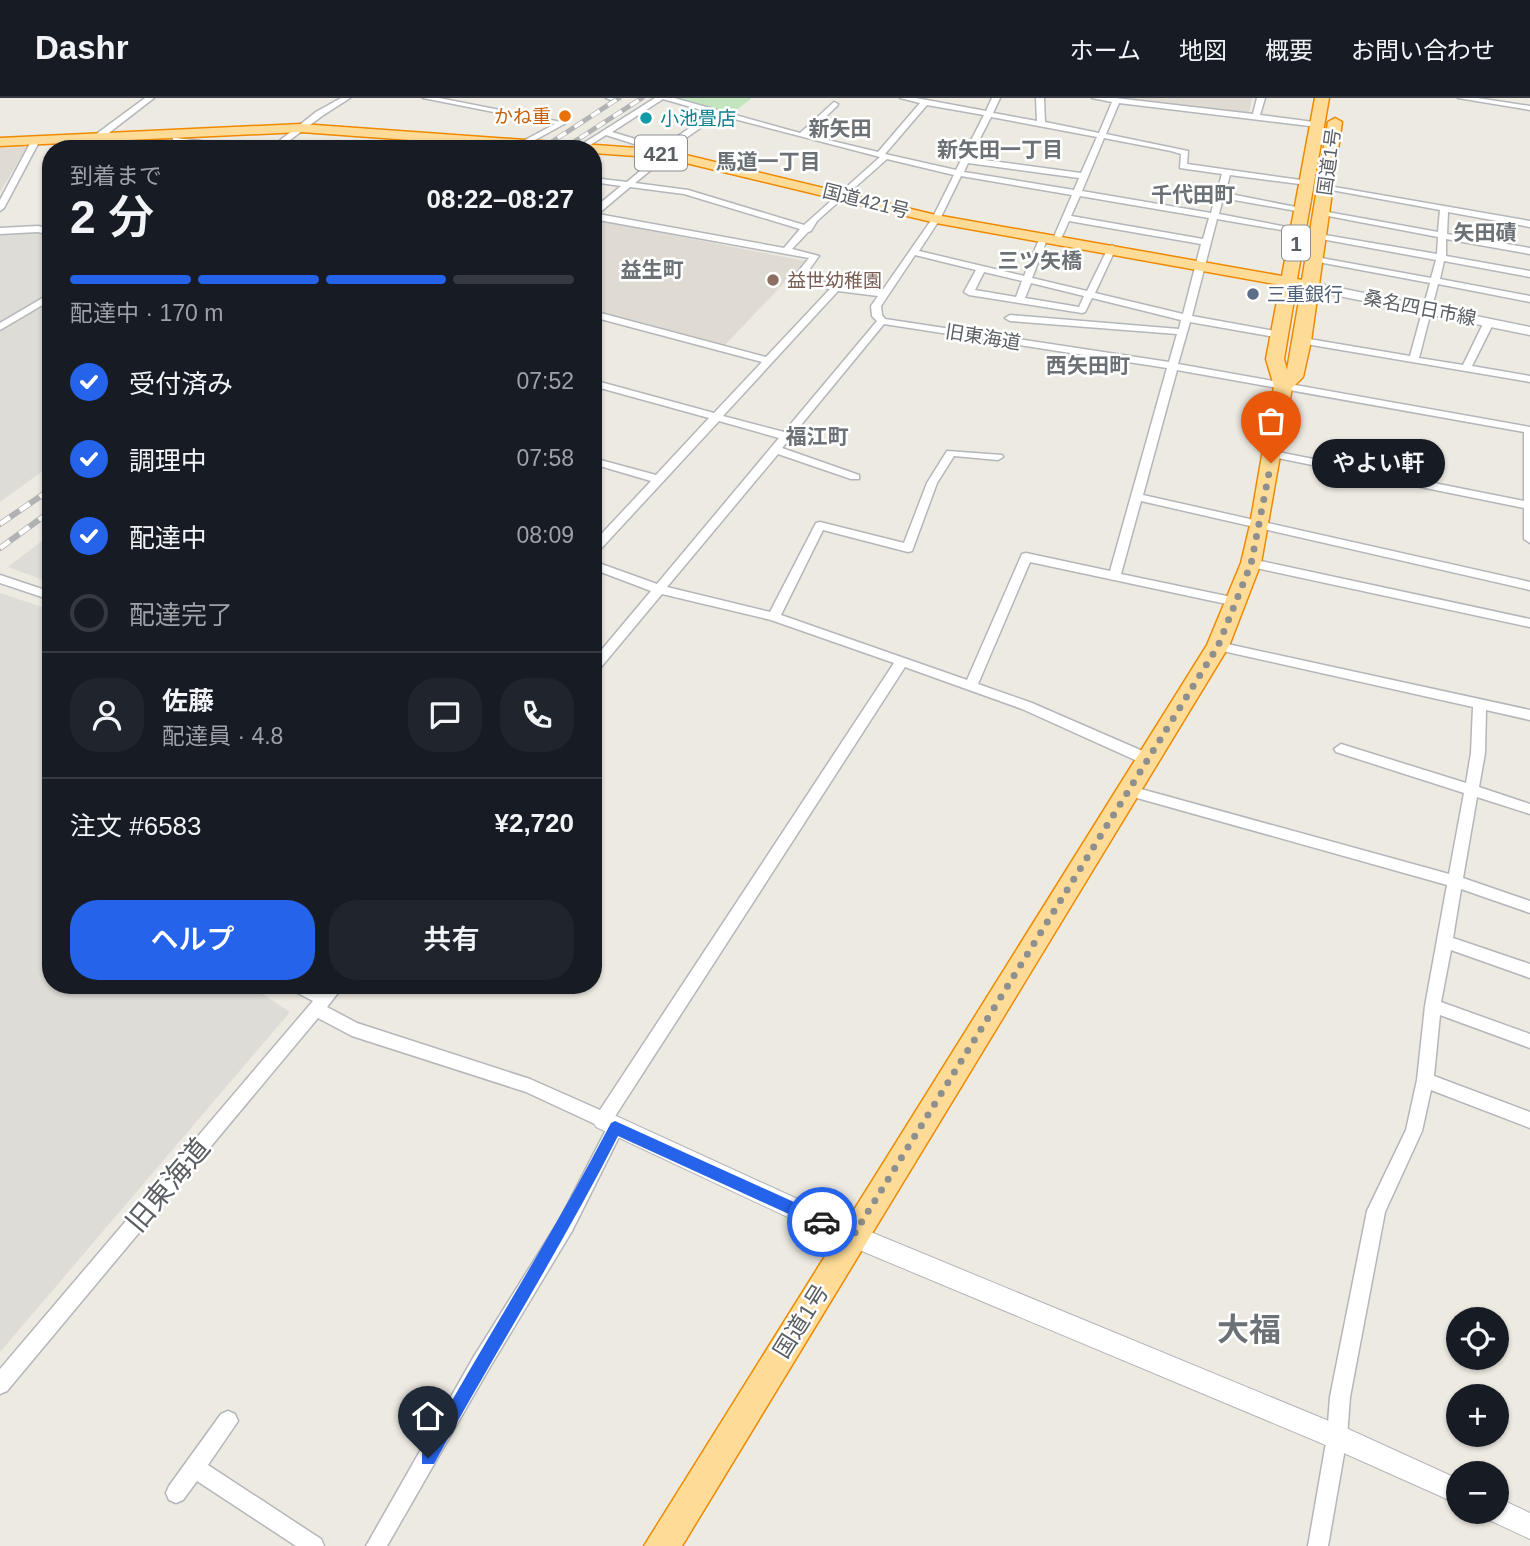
<!DOCTYPE html>
<html lang="ja">
<meta charset="utf-8">
<style>
:root{--surface:#171b24;--page:#20242c;--text:#f1f3f6;--muted:#9ea1a6;--line:#363941;--accent:#2563eb}
body{margin:0;font-family:Helvetica,"Noto Sans JP",sans-serif;background:var(--page);color:var(--text);height:100vh;display:flex;flex-direction:column;font-size:26px;white-space:nowrap}
*{box-sizing:border-box;margin:0}
p{font-size:23px;color:var(--muted)}
.icon{flex:none;width:38px;height:38px;fill:none;stroke:currentColor;stroke-width:2;stroke-linecap:round;stroke-linejoin:round}
.map{position:relative;flex:1;overflow:hidden}
.details{position:absolute;left:42px;top:42px;width:560px;height:854px;display:flex;flex-direction:column;background:var(--surface);border-radius:28px;box-shadow:0 2px 5px #0004}
.details>*{flex:none}
.tools{position:absolute;left:1446px;top:1209px;display:grid;gap:14px}
.tools a{display:grid;place-items:center;width:63px;height:63px;border-radius:50%;background:var(--surface);box-shadow:0 2px 5px #0004;font-size:35px}
.pin{position:absolute;display:grid;place-items:center;width:60px;height:60px;color:#fff;margin:-72px -30px;border-radius:50% 50% 50% 0;rotate:-45deg;box-shadow:0 0 7px #0007}
.pin .icon{rotate:45deg}
.courier{position:absolute;display:grid;place-items:center;width:70px;height:70px;margin:-35px;border:5px solid #2563eb;border-radius:50%;background:#fff;color:#222;box-shadow:0 2px 9px #0007}
.bubble{position:absolute;height:49px;border-radius:24px;background:var(--surface);box-shadow:0 2px 5px #0004;font-size:23px;font-weight:600;line-height:49px;text-align:center}
.overview em{font-style:normal;font-weight:600}
.overview div{display:flex;flex-direction:column-reverse}
.overview{display:flex;align-items:center;justify-content:space-between;height:119px;padding:0 28px}
h1{font-size:46px;font-weight:600;line-height:52px}
.bar{display:grid;grid-template-columns:repeat(4,1fr);gap:10px 7px;align-content:center;height:84px;padding:0 28px}
.bar i{height:9px;border-radius:5px;background:var(--line)}
.bar .on{background:var(--accent)}
.bar p{grid-column:span 4}
.line{display:flex;align-items:center;gap:18px;padding:0 28px;border-top:2px solid var(--line)}
.line div{flex:1}
.round{display:grid;place-items:center;flex:none;width:74px;height:74px;border-radius:28px;background:var(--page)}
ol{padding:0 28px;list-style:none}
li{display:flex;align-items:center;gap:21px;height:77px}
li p{margin-inline-start:auto}
li .icon{padding:7px;border-radius:50%;background:var(--accent);color:#fff;stroke-width:4}
li:last-child{color:var(--muted)}
li i{width:38px;height:38px;border:4px solid var(--line);border-radius:50%}
.cta{display:flex;gap:14px;margin-top:auto;padding:14px 28px}
.cta a{flex:1;height:80px;border-radius:28px;background:var(--accent);color:#fff;font-size:28px;font-weight:600;line-height:80px;text-align:center}
.cta a+a{background:var(--page);color:var(--text)}
header{display:flex;align-items:center;gap:42px;box-sizing:border-box;height:98px;padding:0 35px;background:var(--surface);border-bottom:2px solid var(--line)}
header strong{font-size:33px}
nav{display:flex;gap:38px;margin-inline-start:auto;font-size:24px}
.map>svg:first-child{display:block}
.industrial{fill:#dedcd7}
.education{fill:#dfdbd3}
.green{fill:#c2e5be}
.lines{fill:none;stroke-linecap:round;stroke-linejoin:round}
.minor-casing{stroke:#b3b6ba;stroke-width:3}
.tertiary-casing{stroke:#b3b6ba;stroke-width:2}
.secondary-casing{stroke:#b4b8bd;stroke-width:3}
.trunk-casing{stroke:#ef8900;stroke-width:3}
.minor{fill:#fff;fill-rule:evenodd}
.tertiary{fill:#fff;fill-rule:evenodd}
.secondary{fill:#fff;fill-rule:evenodd}
.trunk{fill:#fedc97;fill-rule:evenodd}
.rail-far1-casing{stroke:#b1b2b3;stroke-width:5}
.rail-casing{stroke:#b1b2b3;stroke-width:6}
.rail-far1{stroke:#fff;stroke-width:3.5;stroke-dasharray:10;stroke-linecap:butt}
.rail{stroke:#fff;stroke-width:4.5;stroke-dasharray:12;stroke-linecap:butt}
.route{fill:#2563eb}
.done{stroke:#8d908f;stroke-width:7;stroke-dasharray:0 12.6}
.food-dot{fill:#e8710a;stroke:#fff;stroke-width:2.5}
.culture-dot{fill:#0f9aa8;stroke:#fff;stroke-width:2.5}
.education-dot{fill:#8d6e63;stroke:#fff;stroke-width:2.5}
.service-dot{fill:#5c6f8a;stroke:#fff;stroke-width:2.5}
.labels{text-anchor:middle;dominant-baseline:central;stroke-width:5;stroke-linejoin:round;paint-order:stroke}
.far-food-label{font-size:19px;fill:#c56008;stroke:#fff;text-anchor:end}
.far-culture-label{font-size:19px;fill:#0d838f;stroke:#fff;text-anchor:start}
.far-street-label{font-size:19px;fill:#5a5f63;stroke:#fff}
.far-education-label{font-size:19px;fill:#785e54;stroke:#fff;text-anchor:start}
.far-service-label{font-size:19px;fill:#4e5e75;stroke:#fff;text-anchor:start}
.far-quarter-label{font-size:21px;font-weight:bold;fill:#6b7175;stroke:#fff}
.far-neighbourhood-label{font-size:21px;font-weight:bold;fill:#6b7175;stroke:#fff}
.shield{fill:#fff;stroke:#8c8f92;stroke-width:2}
.shield-label{font-size:21px;font-weight:bold;fill:#5a5f63}
.street-label{font-size:23px;fill:#5a5f63;stroke:#fff}
.near-street-label{font-size:28px;fill:#5a5f63;stroke:#fff}
.near-quarter-label{font-size:32px;font-weight:bold;fill:#6b7175;stroke:#fff}
</style>
<header>
<strong>Dashr</strong>
<nav><a>ホーム</a><a>地図</a><a>概要</a><a>お問い合わせ</a></nav>
</header>
<div class="map">
<svg width="1530" height="1448" viewBox="0 0 1530 1448">
<rect width="100%" height="100%" fill="#edeae2"/>
<g class="industrial">
<path d="M33 135 51 138V367L0 404V136Z"/>
<path d="M51 436V485L8 469Z"/>
<path d="M0 495 51 512V887H249L290 914 0 1254Z"/>
</g>
<g class="education">
<path d="M1120 0H1252L1249 16Z"/>
<path d="M27 49 0 94V50Z"/>
<path d="M601 123 805 163 725 247 593 213V130Z"/>
</g>
<path class="green" d="M679 0H750L751 1 732 15Z"/>
<g class="lines">
<defs>
<g id="minor">
<path d="M145 0H154L101 41H95V37Z"/>
<path d="M341 0H350L322 18 278 51H269L316 14Z"/>
<path d="M423 0H439L566 25 526 47H523V43L555 26Z"/>
<path d="M606 0H615L611 2Z"/>
<path d="M655 0H674L800 35 834 4 838 6 837 8 807 37 878 54 920 5 900 0H916L986 13 992 0H1000L993 15 1037 23 1036 0H1044L1045 24 1099 35 1112 4 1092 0H1115L1253 16 1257 0H1265L1260 17 1321 25 1322 27 1318 29 1119 5 1106 36 1188 53 1187 66 1308 83 1312 85 1308 87 1230 77 1225 95 1306 111 1302 114 1223 100 1219 116 1303 132 1299 135 1217 121 1192 218 1280 234 1285 237 1280 240 1190 224 1178 266 1530 329V445L1524 441V410L1273 359 1268 356 1273 353 1524 403V334L1177 272 1143 397 1530 484V492L1141 403 1121 476 1236 500 1240 501 1242 504 1240 507 1236 508 1030 464 978 586 1032 605 1154 658 1156 662 1154 666H1144L1022 611 905 569 612 1023 616 1021 622 1023 624 1029 572 1133 487 1274 387 1448H366L473 1260 560 1121 608 1028 603 1030 597 1027 526 994 352 938 318 920 7 1293 0 1296V1271L313 903 292 892 289 887H311L322 893 326 887H344L327 909 357 925 530 981 600 1012 894 565 771 522 662 496 597 574 593 575V562L651 493 593 471V463L657 486 779 340 719 323 597 455 593 456V445L651 383 593 366V360L656 377 709 320 593 288V282L714 315 762 264 593 219V213L766 259 830 191 793 180 809 160 593 121V111L621 88 593 84V80L627 84 659 57 653 52 606 37 584 51 576 50ZM663 1 712 15 663 48 662 52 659 48 612 34ZM927 7 984 17 956 72 885 56ZM719 17 880 59 804 127 688 92 635 85 668 58 670 51ZM991 19 1097 39 1081 75 970 60ZM1104 40 1171 53 1181 56 1180 70 1222 76 1211 115 1082 93ZM887 61 954 77 932 121 882 193 836 187 804 179 819 158 792 151 808 134 811 133 817 123ZM968 65 1079 80 1074 92 964 74ZM961 78 1072 97 1053 141 1054 143H1060L1069 123 1201 146 1183 216 1095 195 1116 150 1112 147 1108 150 1087 193 1032 180 1048 139 1044 136 1040 139 1024 178 919 153 940 121ZM630 89 684 96 800 131 784 150 598 116ZM1080 98 1209 120 1203 141 1071 118ZM915 157 976 172 964 194 969 197 1082 215 1085 214 1092 200 1181 222 1179 231 1010 217 1005 220 1010 223 1177 236 1169 264 885 221 882 217 881 208ZM984 174 1022 183 1016 199 975 192ZM1031 185 1084 198 1079 209 1025 200ZM838 193 878 198 871 208 872 218 877 223 784 334 723 318ZM884 226 1167 270 1110 473 1026 455 1022 456 967 582 781 517 823 432 908 454 912 453 937 385 954 358 998 362 1003 359 1002 357 947 353 927 385 904 445 820 424 816 425 770 514 667 489 778 356 851 381H859V377L782 350Z"/>
<path d="M1458 0H1477L1530 8V12Z"/>
<path d="M456 39 463 41 452 51H443Z"/>
<path d="M33 40 40 42 4 110 0 113V102Z"/>
<path d="M176 40 250 49 254 51H228L173 44V40Z"/>
<path d="M1323 87 1530 123V129L1448 114 1447 136 1530 150V156L1446 141V158L1530 173V179L1444 163 1440 181 1530 198V204L1438 186 1419 260 1463 267 1484 224 1489 221 1494 224 1472 268 1530 278V284L1300 245V241L1303 240 1410 258 1430 185 1313 163 1310 162V158L1431 180 1436 162 1316 140 1312 137 1313 135 1437 156 1438 139 1318 116 1322 113 1438 134 1440 112 1326 91 1322 89Z"/>
<path d="M38 128 51 131V137L38 134 0 136V130Z"/>
<path d="M51 195V202L0 232V225Z"/>
<path d="M1251 461 1530 521V529L1247 468V462Z"/>
<path d="M0 477 51 494V502L0 485Z"/>
<path d="M1218 544 1530 612V622L1486 612 1485 655 1479 689 1530 706V716L1477 699 1463 780 1530 803V815L1461 791 1453 840 1530 866V880L1451 852 1441 904 1530 936V950L1440 917 1434 978 1530 1014V1030L1431 992 1422 1033 1385 1114 1350 1299 1347 1339 1328 1448H1308L1327 1339 1330 1299 1367 1113 1406 1032 1417 982 1425 908 1447 787 1130 698 1123 693 1130 688 1449 776 1464 695 1336 654 1334 651 1341 646 1466 685 1471 655 1473 609 1214 551 1212 548Z"/>
<path d="M228 1313 235 1316 238 1323 208 1367 321 1441 324 1448H296L197 1383 183 1402 176 1405 169 1402 166 1395 169 1388 221 1316Z"/>
</g>
<g id="tertiary">
<path d="M603 1012 861 1130 1346 1330 1458 1381V1406L1328 1348 845 1146 596 1029 593 1022 596 1015Z"/>
<path d="M1496 1399 1530 1415V1441L1487 1421 1484 1414H1496Z"/>
</g>
<path id="secondary" d="M1310 184 1530 229V237L1305 191 1303 188Z"/>
<path id="trunk" d="M1315 0H1329L1297 181 1302 182 1328 24 1335 20 1342 24 1311 243 1303 279 1292 290 1261 465 1229 548 682 1448H644L1207 547 1241 465 1250 427 1274 288 1266 261 1280 187 936 125 665 60 593 55V51H534L301 34 0 48V40L301 26 665 52 936 117 1282 178ZM1296 190 1301 191 1287 272 1284 261Z"/>
</defs>
<use href="#minor" class="minor-casing"/>
<use href="#tertiary" class="tertiary-casing"/>
<use href="#secondary" class="secondary-casing"/>
<use href="#trunk" class="trunk-casing"/>
<use href="#minor" class="minor"/>
<use href="#tertiary" class="tertiary"/>
<use href="#secondary" class="secondary"/>
<use href="#trunk" class="trunk"/>
<defs>
<g id="rail-far1">
<path d="M541 51 619 0"/>
<path d="M563 51 642 0"/>
</g>
<g id="rail">
<path d="M0 426 51 391"/>
<path d="M0 450 51 413"/>
</g>
</defs>
<use href="#rail-far1" class="rail-far1-casing"/>
<use href="#rail" class="rail-casing"/>
<use href="#rail-far1" class="rail-far1"/>
<use href="#rail" class="rail"/>
</g>
<path class="route" d="M615 1023 827 1119V1129H817L618 1038C561 1150 494 1256 434 1366H422V1355C484 1244 552 1138 611 1025Z"/>
<g class="lines">
<path class="done" d="M822 1124 853 1138 1218 548 1251 466 1271 365"/>
</g>
<circle class="food-dot" cx="565" cy="18" r="7"/>
<circle class="culture-dot" cx="646" cy="20" r="7"/>
<circle class="education-dot" cx="773" cy="182" r="7"/>
<circle class="service-dot" cx="1253" cy="196" r="7"/>
<g class="labels">
<g class="far-food-label">
<text x="551" y="18">かね重</text>
</g>
<g class="far-culture-label">
<text x="660" y="20">小池畳店</text>
</g>
<g class="far-street-label">
<text transform="translate(1329 64) rotate(-82)">国道1号</text>
<text transform="translate(866 103) rotate(14)">国道421号</text>
<text transform="translate(1420 210) rotate(11)">桑名四日市線</text>
<text transform="translate(983 239) rotate(9)">旧東海道</text>
</g>
<g class="far-education-label">
<text x="787" y="182">益世幼稚園</text>
</g>
<g class="far-service-label">
<text x="1267" y="196">三重銀行</text>
</g>
<g class="far-quarter-label">
<text x="840" y="30">新矢田</text>
<text x="1193" y="96">千代田町</text>
<text x="1485" y="134">矢田磧</text>
<text x="1040" y="162">三ツ矢橋</text>
<text x="652" y="171">益生町</text>
<text x="1088" y="267">西矢田町</text>
<text x="817" y="338">福江町</text>
</g>
<g class="far-neighbourhood-label">
<text x="1000" y="51">新矢田一丁目</text>
<text x="768" y="63">馬道一丁目</text>
</g>
<g class="shield">
<rect x="635" y="37.5" width="52" height="35" rx="5"/>
<rect x="1282" y="127.5" width="28" height="35" rx="5"/>
</g>
<g class="shield-label">
<text x="661" y="55">421</text>
<text x="1296" y="145">1</text>
</g>
<g class="street-label">
<text transform="translate(801 1223) rotate(-58)">国道1号</text>
</g>
<g class="near-street-label">
<text transform="translate(168 1087) rotate(-50)">旧東海道</text>
</g>
<g class="near-quarter-label">
<text x="1249" y="1232">大福</text>
</g>
</g>
</svg>
<div class="tools">
<a><svg class="icon" aria-label="locate" viewBox="0 0 24 24"><circle cx="12" cy="12" r="6"/><path d="M12 2v4M12 18v4M2 12h4M18 12h4"/></svg></a>
<a>+</a>
<a>−</a>
</div>
<div class="pin" style="left:1271px;top:365px;background:#ea580c"><svg class="icon" aria-label="bag" viewBox="0 0 24 24"><path d="M5 8h14l-1 12H6zM9 8a3 3 0 0 1 6 0"/></svg></div>
<div class="pin" style="left:428px;top:1360px;background:#1f2937"><svg class="icon" aria-label="home" viewBox="0 0 24 24"><path d="M3 11l9-7 9 7M6 9v11h12V9"/></svg></div>
<div class="courier" style="left:822px;top:1124px"><svg class="icon" aria-label="car" viewBox="0 0 24 24"><path d="M5 17H2v-5l4-1 3-4h7l3 4 3 1v5h-3M9 17h6M6 11h13"/><circle cx="7" cy="17" r="2"/><circle cx="17" cy="17" r="2"/></svg></div>
<div class="bubble" style="left:1312px;top:341px;width:133px">やよい軒</div>
<section class="details">
<div class="overview"><div><h1>2 分</h1><p>到着まで</p></div><em>08:22–08:27</em></div>
<div class="bar"><i class="on"></i><i class="on"></i><i class="on"></i><i></i><p>配達中 · 170 m</p></div>
<ol>
<li><svg class="icon" aria-label="check" viewBox="0 0 24 24"><path d="M5 12l5 5 9-10"/></svg>受付済み<p>07:52</p></li>
<li><svg class="icon" aria-label="check" viewBox="0 0 24 24"><path d="M5 12l5 5 9-10"/></svg>調理中<p>07:58</p></li>
<li><svg class="icon" aria-label="check" viewBox="0 0 24 24"><path d="M5 12l5 5 9-10"/></svg>配達中<p>08:09</p></li>
<li><i></i>配達完了</li>
</ol>
<div class="line" style="height:126px"><a class="round"><svg class="icon" aria-label="person" viewBox="0 0 24 24"><circle cx="12" cy="8" r="4"/><path d="M4 21q1-7 8-7t8 7"/></svg></a><div><b>佐藤</b><p>配達員 · 4.8</p></div><a class="round"><svg class="icon" aria-label="chat" viewBox="0 0 24 24"><path d="M4 5h16v11H9l-5 4z"/></svg></a><a class="round"><svg class="icon" aria-label="phone" viewBox="0 0 24 24"><path d="M5 4h4l2 5-3 2q2 4 5 5l2-3 5 2v4C11 20 4 13 5 4z"/></svg></a></div>
<div class="line" style="height:91px"><div>注文 #6583</div><b>¥2,720</b></div>
<div class="cta"><a>ヘルプ</a><a>共有</a></div>
</section>
</div>
